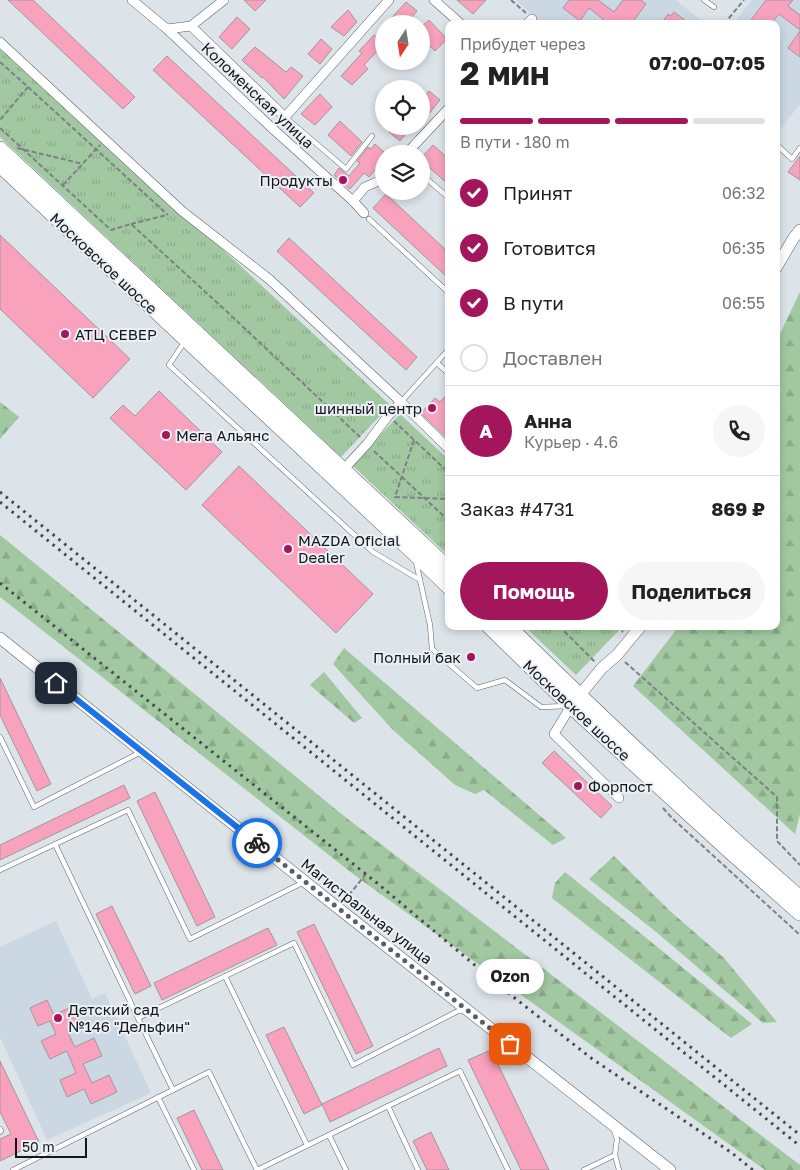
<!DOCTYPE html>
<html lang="ru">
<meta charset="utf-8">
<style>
:root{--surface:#fff;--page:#f6f6f6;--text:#222;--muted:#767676;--line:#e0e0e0;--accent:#a3165c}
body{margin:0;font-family:"Golos Text",sans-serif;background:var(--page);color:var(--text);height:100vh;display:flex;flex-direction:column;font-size:19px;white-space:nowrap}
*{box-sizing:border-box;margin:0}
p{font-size:16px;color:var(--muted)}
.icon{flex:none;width:28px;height:28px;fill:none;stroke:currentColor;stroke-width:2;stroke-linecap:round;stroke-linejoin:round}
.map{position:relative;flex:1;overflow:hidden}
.sheet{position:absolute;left:445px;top:20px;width:335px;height:610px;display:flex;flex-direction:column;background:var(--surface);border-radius:10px;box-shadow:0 2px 8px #0003}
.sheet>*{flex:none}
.needle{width:32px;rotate:192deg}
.controls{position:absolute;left:375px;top:15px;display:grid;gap:10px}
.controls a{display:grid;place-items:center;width:55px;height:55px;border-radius:50%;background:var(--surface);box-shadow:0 2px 8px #0003;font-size:25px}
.scale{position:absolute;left:15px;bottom:12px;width:72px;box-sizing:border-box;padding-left:5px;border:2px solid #151719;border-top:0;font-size:14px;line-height:18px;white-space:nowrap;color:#151719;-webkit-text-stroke:4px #eaf0f6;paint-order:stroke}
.pin{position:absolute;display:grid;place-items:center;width:42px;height:42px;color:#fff;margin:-21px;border-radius:10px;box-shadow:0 2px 8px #0006}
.courier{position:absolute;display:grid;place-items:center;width:50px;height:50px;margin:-25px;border:4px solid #1a73e8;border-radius:50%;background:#fff;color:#222;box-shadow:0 1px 6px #0007}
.bubble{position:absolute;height:35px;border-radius:18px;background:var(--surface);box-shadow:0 2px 8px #0003;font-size:16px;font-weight:700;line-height:35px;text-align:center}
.head em{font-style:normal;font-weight:700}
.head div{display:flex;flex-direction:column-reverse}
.head{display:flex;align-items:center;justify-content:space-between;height:85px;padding:0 15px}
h1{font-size:32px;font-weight:700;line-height:38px}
.bar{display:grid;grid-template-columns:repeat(4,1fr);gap:8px 5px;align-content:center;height:60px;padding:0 15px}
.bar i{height:6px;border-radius:4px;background:var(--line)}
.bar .active{background:var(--accent)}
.bar p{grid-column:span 4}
.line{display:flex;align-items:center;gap:12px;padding:0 15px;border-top:1px solid var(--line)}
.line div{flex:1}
.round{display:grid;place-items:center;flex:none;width:52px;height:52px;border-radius:26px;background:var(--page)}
ol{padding:0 15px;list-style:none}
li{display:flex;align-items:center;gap:15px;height:55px}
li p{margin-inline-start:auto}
li .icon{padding:5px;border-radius:50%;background:var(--accent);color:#fff;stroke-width:4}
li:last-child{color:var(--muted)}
li i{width:28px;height:28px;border:2px solid var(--line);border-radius:50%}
.action{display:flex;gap:10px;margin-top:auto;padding:10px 15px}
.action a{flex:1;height:58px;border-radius:30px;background:var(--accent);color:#fff;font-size:20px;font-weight:700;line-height:58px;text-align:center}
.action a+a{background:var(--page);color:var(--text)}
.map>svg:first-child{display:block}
.built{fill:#cbd8e3}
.grass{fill:url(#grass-tufts)}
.forest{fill:url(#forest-firs)}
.building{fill:#f8a2bd;stroke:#a0989a}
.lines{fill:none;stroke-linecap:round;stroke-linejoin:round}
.service-casing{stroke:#5e6469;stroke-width:5.5}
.minor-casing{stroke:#5e6469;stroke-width:10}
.tertiary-casing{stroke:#5e6469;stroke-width:12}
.primary-casing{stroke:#5e6469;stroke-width:16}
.path{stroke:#7d8186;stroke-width:2;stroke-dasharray:5 2.5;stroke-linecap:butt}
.service{stroke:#fff;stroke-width:4.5}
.minor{stroke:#fff;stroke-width:9}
.tertiary{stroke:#fff;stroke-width:11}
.primary{stroke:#fff;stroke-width:15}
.rail{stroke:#484b4e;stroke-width:3;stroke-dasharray:2.5 5;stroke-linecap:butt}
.done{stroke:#5b5e62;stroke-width:5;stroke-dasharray:0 9}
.route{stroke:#1a73e8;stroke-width:6}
.poi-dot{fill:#a3165c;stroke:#eaf0f6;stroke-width:2}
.labels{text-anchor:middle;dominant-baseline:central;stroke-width:4;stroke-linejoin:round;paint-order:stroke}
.street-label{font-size:15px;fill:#151719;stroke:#eaf0f6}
.poi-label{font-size:15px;fill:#151719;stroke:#eaf0f6;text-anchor:start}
</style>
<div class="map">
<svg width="800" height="1170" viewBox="0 0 800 1170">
<defs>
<pattern id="grass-tufts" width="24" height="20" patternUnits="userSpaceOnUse" patternTransform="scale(1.25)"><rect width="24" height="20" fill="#a1c8a1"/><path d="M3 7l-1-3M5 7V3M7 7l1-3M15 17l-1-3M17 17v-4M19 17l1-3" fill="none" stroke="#8aab8a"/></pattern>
<pattern id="forest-firs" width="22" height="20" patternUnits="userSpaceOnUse" patternTransform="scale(1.25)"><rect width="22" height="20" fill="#a1c8a1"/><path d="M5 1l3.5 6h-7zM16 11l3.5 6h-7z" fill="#8aab8a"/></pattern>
</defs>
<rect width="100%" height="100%" fill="#dce3e9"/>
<g class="built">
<path d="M516 0H675L706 24H538L533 16Z"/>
<path d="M752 0H800V104L780 130 776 126V24H733Z"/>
<path d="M56 921 92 999 105 993 151 1093 47 1140 0 1037V947Z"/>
</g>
<g class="grass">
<path d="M0 42 390 405 341 457 0 137Z"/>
<path d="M400 414 449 460V556L352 465Z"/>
<path d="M524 626H623L576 675Z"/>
</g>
<g class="forest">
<path d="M800 292V814L795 834 633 686 679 626H776V342Z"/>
<path d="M0 402 19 417 0 439Z"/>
<path d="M0 535 344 816 800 1165V1170H765L357 877 0 597Z"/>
<path d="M344 648 566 838 553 845 484 790 475 794 455 785 392 729 333 664Z"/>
<path d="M324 672 362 718 354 723 310 685Z"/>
<path d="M614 856 670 911 724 958 777 1022 763 1023 655 931 589 879Z"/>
<path d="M565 872 752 1024 731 1038 552 898 555 883Z"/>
</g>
<g class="building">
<path d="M8 0H33L135 97 123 109Z"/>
<path d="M244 0H266L255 11Z"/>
<path d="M457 0H486L473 14Z"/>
<path d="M569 0H598L614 12 623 0H641L646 4 631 24H609L589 8 580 21 563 8Z"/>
<path d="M766 0H793L788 6 800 15V30L779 14 771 24H756L751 20Z"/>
<path d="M406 2 417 11 406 24H386Z"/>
<path d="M348 10 357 22 344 36 331 27Z"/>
<path d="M674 12 690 24H661L668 14 671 16Z"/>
<path d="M237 17 250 29 232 49 219 37Z"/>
<path d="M429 20 447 39 435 51 421 38V27Z"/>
<path d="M800 31V57L788 48Z"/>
<path d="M374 35 384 42V44L364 65 368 69 352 85 341 76 362 53 359 51Z"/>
<path d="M321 39 332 49 320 64 308 54Z"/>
<path d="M255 47 286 72 291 67 303 76 284 99 263 77 262 78 242 60Z"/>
<path d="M167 56 314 193 300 207 153 70Z"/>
<path d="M429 91 440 100 427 116 421 110V100Z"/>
<path d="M320 94 332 107 315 125 301 114Z"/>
<path d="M340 121 362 142 351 156 328 135Z"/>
<path d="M394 126H412L400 141 389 132Z"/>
<path d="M375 144 384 152V160L369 177 364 173 350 189 334 175 339 168 349 176 360 163 357 161 368 147 371 149Z"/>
<path d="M433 145 449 159V185L421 160V158Z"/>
<path d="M800 156V180L788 172Z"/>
<path d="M386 194 449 253V279L373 208Z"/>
<path d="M0 235 130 359 93 398 0 309Z"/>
<path d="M289 238 417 357 406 370 277 251Z"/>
<path d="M159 391 222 452 186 490 110 418 123 405 135 416Z"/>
<path d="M449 392V440L421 413 435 398 440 402Z"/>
<path d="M239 466 373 594 336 633 202 505Z"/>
<path d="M0 678 51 784 37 791 0 715Z"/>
<path d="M554 751 612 806 601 818 542 763Z"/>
<path d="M124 785 130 798 0 860V845Z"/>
<path d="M155 792 215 917 197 926 137 801Z"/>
<path d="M112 906 151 986 135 994 96 914Z"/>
<path d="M314 924 373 1046 356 1054 297 932Z"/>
<path d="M268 928 277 945 162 1000 154 983Z"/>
<path d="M47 1000 54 1015 73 1006 81 1024 67 1031 75 1047 94 1038 102 1056 83 1064 92 1083 109 1075 117 1092 91 1104 84 1089 67 1097 60 1080 76 1073 67 1051 50 1059 41 1041 56 1034 50 1021 38 1026 30 1008Z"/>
<path d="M284 1027 322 1105 304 1114 266 1035Z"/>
<path d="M439 1048 447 1066 330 1122 322 1104Z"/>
<path d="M491 1050 549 1170H521L468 1060Z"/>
<path d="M0 1061 39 1142 0 1161V1139L11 1134 0 1112Z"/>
<path d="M194 1110 223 1170H202L177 1118Z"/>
<path d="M431 1132 449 1170H427L413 1141Z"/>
</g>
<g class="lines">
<defs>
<g id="service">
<path d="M704 0 714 7"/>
<path d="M285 117 346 169 372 136"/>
<path d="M776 148 778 146 792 159 800 148"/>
<path d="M421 174 449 198"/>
<path d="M369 219 449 293"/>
<path d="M185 341 169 365 373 552 420 580"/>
<path d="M437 363 449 374"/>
<path d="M401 402 449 349"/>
<path d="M416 562 430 625 432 649 477 688 505 680 541 707 567 706"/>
<path d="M0 737 34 807 141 752"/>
<path d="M55 844 138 1018 294 943 353 1065 458 1011 464 1010"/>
<path d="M0 870 128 810 190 939 304 882"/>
<path d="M225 976 307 1145"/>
<path d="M138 1018 173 1090"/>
<path d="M158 1097 194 1170"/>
<path d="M388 1106 418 1170"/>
<path d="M0 1129 1 1131 0 1132"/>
<path d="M329 1135 346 1170"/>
<path d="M615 1155 619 1170"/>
<path d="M13 1170 209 1072 257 1170 460 1071 508 1170"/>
<path d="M584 1170 615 1155 617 1139 614 1130"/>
</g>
<g id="minor">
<path d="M132 0 167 29 273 129 353 201 364 213"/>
<path d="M434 0 461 24"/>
<path d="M527 24 532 19"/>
<path d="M191 26 285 117 389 0"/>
<path d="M167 29 191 26 224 0"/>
<path d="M0 42 182 211 269 279 401 402 449 449"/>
<path d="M406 154 449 108"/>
<path d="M353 201 365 187 381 180 384 177"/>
<path d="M343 470 367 444 388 416 401 402"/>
<path d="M571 706 554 734 619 798"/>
</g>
<g id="tertiary">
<path d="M776 268 793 239 800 230"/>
<path d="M0 638 338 908 670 1170"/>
<path d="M575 701 602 668 617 655 641 626"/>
</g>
<g id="primary">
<path d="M0 149 449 569"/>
<path d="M0 165 414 553 449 587"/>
<path d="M489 626 571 706 733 854 800 913"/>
<path d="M508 626C603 719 700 811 800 898"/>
</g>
</defs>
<use href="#service" class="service-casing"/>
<use href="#minor" class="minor-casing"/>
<use href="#tertiary" class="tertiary-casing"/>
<use href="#primary" class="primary-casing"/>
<g class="path">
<path d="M511 0 526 13"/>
<path d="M724 24 744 0"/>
<path d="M0 62 28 87 0 120"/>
<path d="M28 87 168 215"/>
<path d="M0 128 111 230 131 224 223 308 360 437"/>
<path d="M17 148 83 164"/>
<path d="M63 185 100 145"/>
<path d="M131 224 167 215"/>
<path d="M394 421 449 473"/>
<path d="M414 440 395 497 449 499"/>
<path d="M374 451 449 521"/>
<path d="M559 626 595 662"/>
<path d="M616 626 623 632"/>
<path d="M625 662 777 797V841L800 865"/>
<path d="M663 808 672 818 800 935"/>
<path d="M344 901 366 874"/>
</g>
<use href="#service" class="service"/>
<use href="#minor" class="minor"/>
<use href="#tertiary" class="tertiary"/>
<use href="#primary" class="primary"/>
<g class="rail">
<path d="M0 492 800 1135"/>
<path d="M0 502 800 1146"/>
<path d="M0 583 377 883 502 988 591 1058 732 1153 753 1170"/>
</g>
</g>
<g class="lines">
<path class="done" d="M257 843 338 908 510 1044"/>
<path class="route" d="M56 683 257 843"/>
</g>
<g class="poi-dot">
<circle cx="343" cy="180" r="5"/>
<circle cx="65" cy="334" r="5"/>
<circle cx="432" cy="408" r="5"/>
<circle cx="166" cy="435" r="5"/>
<circle cx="288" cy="549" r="5"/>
<circle cx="471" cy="657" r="5"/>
<circle cx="578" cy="786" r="5"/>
<circle cx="58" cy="1018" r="5"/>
</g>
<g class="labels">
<g class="street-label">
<text transform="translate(258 95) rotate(43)">Коломенская улица</text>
<text transform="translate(104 263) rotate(43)">Московское шоссе</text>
<text transform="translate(577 710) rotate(43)">Московское шоссе</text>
<text transform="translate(367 911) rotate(38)">Магистральная улица</text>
</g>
<g class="poi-label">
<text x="333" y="180" text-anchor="end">Продукты</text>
<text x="75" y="334">АТЦ СЕВЕР</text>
<text x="422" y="408" text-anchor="end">шинный центр</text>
<text x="176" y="435">Мега Альянс</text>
<text x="298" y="540">MAZDA Oficial<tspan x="298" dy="17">Dealer</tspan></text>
<text x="461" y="657" text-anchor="end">Полный бак</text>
<text x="588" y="786">Форпост</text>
<text x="68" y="1009">Детский сад<tspan x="68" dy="17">№146 "Дельфин"</tspan></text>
</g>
</g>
</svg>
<div class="controls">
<a><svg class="needle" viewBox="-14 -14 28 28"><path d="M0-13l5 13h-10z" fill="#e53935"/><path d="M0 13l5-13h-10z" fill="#767676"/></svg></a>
<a><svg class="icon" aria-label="locate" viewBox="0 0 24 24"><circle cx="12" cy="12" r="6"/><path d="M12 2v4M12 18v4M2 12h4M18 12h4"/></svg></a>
<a><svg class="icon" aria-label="layers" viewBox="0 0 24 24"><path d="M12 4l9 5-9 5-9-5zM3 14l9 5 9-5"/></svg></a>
</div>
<div class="scale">50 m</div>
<div class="pin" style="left:510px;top:1044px;background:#ea580c"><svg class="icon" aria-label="bag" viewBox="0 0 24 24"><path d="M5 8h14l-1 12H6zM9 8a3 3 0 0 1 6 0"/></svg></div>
<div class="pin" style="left:56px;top:683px;background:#1f2937"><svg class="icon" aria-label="home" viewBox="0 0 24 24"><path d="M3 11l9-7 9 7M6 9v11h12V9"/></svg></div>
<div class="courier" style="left:257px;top:843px"><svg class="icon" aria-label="bike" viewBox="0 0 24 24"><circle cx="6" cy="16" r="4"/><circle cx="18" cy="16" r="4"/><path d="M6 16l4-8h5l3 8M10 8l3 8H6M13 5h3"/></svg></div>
<div class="bubble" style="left:476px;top:959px;width:68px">Ozon</div>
<section class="sheet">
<div class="head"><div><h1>2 мин</h1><p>Прибудет через</p></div><em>07:00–07:05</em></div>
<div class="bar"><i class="active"></i><i class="active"></i><i class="active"></i><i></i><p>В пути · 180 m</p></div>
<ol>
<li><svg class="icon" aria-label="check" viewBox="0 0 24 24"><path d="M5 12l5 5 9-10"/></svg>Принят<p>06:32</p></li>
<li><svg class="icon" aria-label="check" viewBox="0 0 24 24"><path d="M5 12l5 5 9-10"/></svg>Готовится<p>06:35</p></li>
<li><svg class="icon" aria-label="check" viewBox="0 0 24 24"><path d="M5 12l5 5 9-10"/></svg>В пути<p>06:55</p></li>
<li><i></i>Доставлен</li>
</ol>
<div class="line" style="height:90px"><b class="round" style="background:var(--accent);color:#fff">А</b><div><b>Анна</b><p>Курьер · 4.6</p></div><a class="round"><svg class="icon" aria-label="phone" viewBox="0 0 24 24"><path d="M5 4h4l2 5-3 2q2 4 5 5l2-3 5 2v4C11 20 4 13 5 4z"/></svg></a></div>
<div class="line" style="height:65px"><div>Заказ #4731</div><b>869 ₽</b></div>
<div class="action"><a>Помощь</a><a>Поделиться</a></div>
</section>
</div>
